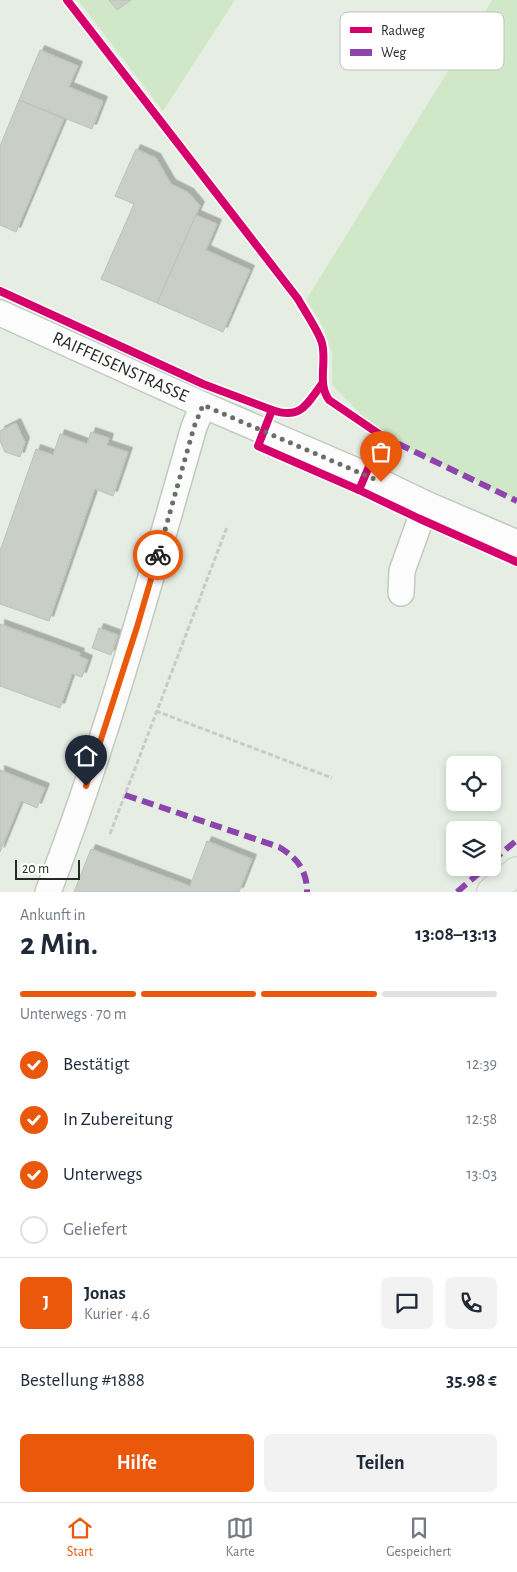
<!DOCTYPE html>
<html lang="de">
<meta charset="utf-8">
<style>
:root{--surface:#fff;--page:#f2f2f3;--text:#1f2937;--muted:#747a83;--line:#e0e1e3;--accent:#ea580c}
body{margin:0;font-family:"Alegreya Sans",sans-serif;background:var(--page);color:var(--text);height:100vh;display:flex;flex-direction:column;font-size:19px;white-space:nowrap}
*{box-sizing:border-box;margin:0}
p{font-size:16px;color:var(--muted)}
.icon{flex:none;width:28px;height:28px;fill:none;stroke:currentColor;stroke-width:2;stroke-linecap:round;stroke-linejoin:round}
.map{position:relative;height:892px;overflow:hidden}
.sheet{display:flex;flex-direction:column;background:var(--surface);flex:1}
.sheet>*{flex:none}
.fabs{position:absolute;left:446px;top:756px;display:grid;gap:10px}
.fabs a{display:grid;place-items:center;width:55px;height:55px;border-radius:8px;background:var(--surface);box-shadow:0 2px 8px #0003;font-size:25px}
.scale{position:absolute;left:15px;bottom:12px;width:65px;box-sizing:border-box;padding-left:5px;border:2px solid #252b23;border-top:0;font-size:14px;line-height:18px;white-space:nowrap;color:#252b23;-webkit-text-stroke:4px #fff;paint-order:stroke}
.pin{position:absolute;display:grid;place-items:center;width:42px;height:42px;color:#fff;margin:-51px -21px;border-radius:50% 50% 50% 0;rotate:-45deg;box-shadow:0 0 5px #0007}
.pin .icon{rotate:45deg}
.courier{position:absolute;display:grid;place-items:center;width:50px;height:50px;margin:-25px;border:4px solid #ea580c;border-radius:50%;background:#fff;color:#222;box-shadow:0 1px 6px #0007}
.head em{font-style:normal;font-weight:600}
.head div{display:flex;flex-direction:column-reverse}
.head{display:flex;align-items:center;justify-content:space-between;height:85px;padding:0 20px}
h1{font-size:32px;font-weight:600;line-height:38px}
.bar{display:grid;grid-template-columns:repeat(4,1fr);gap:8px 5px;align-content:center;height:60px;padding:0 20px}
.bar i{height:6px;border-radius:4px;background:var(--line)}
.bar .selected{background:var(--accent)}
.bar p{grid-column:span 4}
.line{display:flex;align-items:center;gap:12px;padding:0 20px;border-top:1px solid var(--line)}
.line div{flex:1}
.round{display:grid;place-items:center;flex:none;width:52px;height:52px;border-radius:8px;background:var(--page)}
ol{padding:0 20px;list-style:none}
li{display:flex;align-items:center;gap:15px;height:55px}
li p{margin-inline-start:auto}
li .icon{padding:5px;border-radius:50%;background:var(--accent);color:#fff;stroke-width:4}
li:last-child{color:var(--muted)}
li i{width:28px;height:28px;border:2px solid var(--line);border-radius:50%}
.button{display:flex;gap:10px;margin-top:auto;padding:10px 20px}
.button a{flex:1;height:58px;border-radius:8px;background:var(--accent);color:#fff;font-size:20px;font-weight:600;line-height:58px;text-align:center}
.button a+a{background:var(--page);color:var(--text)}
.tab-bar{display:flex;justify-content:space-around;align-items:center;height:70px;border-top:1px solid var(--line);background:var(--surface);font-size:14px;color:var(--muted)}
.tab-bar a{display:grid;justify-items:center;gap:2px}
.tab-bar .selected{color:var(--accent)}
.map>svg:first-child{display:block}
.green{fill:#d1e8c8}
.building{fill:#c9cfc7;stroke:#bcc2ba;filter:url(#shadow)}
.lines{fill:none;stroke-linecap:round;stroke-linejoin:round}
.minor-casing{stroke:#c2c9c0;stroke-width:28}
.major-casing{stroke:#c6cac5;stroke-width:30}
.path{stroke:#c9cbc7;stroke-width:3;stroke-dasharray:5 2.5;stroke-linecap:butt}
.minor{stroke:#fbfcfb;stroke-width:25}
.major{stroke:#e9eee7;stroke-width:28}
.quiet{stroke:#8e44ad;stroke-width:6;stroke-dasharray:12 6;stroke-linecap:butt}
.cycleway-casing{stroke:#fff;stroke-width:11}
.cycleway{stroke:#d6006c;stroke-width:8}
.done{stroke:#696f67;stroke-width:5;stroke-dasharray:0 9}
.route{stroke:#ea580c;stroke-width:6}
.labels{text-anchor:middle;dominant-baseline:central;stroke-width:5;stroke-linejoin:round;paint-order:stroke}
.street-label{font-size:18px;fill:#252b23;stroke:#fff}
.key{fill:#fff;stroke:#bebfbd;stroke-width:1}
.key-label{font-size:14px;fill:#252b23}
</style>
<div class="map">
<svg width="517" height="892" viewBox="0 0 517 892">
<defs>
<filter id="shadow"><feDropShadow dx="4.5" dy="-4.5" stdDeviation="0" flood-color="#0004"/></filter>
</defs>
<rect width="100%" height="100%" fill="#e6eee4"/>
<g class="green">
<path d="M78 0H235L163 111Z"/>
<path d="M492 0H517V501L382 436 332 385V353L322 325 306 300Z"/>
</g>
<g class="building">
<path d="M109 0H131L117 10Z"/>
<path d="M40 50 78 66 69 87 103 101 92 129 19 100Z"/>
<path d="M19 100 64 119 16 232 0 225V146Z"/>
<path d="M136 149 156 158 171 184 189 193 200 206 157 303 101 279 134 204 115 196Z"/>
<path d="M196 215 217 224 206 250 250 270 223 332 157 303Z"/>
<path d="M16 423 25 442 20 457 5 452 0 441V431Z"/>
<path d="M91 432 109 438 107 445 128 452 113 496 95 489 49 621 0 604V551L36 449 53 455 60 434 87 444Z"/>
<path d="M0 624 80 653 79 656 88 660 82 677 72 674 60 708 0 686Z"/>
<path d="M99 628 118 635 111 655 92 648Z"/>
<path d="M0 770 45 788 37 808 21 801 0 852Z"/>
<path d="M207 841 252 859 239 892H74L91 849 190 886Z"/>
</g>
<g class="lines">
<defs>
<g id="minor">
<path id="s1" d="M0 313 203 405 366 475 426 504 517 543"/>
<path d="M401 593 402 571 426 504"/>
<path d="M48 892C107 740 149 583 194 427L203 405"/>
</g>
<path id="major" d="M491 892 517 871"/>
</defs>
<use href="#minor" class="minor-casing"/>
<use href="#major" class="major-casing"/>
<g class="path">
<path d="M156 711 332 778"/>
<path d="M110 834 227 527"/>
</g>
<use href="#minor" class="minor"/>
<use href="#major" class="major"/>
<g class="quiet">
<path d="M382 436 517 501"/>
<path d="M125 795 279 847C297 858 307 870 307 892"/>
<path d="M492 861 517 840"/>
<path d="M457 892 485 868"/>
</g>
<defs>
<g id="cycleway">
<path d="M67 0 298 299C304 310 319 332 322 343 327 363 317 383 329 400L382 436 359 490"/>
<path d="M0 291 203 384 272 410 258 446 359 490 420 519 517 562"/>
<path d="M272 410C301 420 306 405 322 384"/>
</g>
</defs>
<use href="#cycleway" class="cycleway-casing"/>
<use href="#cycleway" class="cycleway"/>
</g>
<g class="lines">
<path class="done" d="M158 555 194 427 203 405 381 482"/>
<path class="route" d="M86 786 137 627 158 555"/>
</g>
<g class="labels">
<g class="street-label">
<text stroke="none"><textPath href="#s1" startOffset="132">RAIFFEISENSTRASSE</textPath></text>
</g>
</g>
<rect x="340" y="12" width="164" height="58" rx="8" class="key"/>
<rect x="350" y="27" width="22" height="6" fill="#d6006c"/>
<rect x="350" y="49" width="22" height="7" fill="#8e44ad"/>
<g class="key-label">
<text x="381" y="35">Radweg</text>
<text x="381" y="57">Weg</text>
</g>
</svg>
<div class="fabs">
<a><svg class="icon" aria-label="locate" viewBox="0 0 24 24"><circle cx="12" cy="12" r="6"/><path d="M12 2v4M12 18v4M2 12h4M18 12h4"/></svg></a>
<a><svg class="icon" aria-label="layers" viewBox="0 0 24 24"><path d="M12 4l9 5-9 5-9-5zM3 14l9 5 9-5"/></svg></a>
</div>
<div class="scale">20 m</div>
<div class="pin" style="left:381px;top:482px;background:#ea580c"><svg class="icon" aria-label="bag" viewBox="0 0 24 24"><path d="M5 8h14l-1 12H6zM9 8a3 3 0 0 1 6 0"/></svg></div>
<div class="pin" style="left:86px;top:786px;background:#1f2937"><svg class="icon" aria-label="home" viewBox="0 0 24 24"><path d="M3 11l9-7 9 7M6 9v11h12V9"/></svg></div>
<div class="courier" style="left:158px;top:555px"><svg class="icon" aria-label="bike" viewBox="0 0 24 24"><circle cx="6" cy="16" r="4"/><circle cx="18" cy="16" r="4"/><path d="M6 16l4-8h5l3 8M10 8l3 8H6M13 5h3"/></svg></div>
</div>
<section class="sheet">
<div class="head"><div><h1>2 Min.</h1><p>Ankunft in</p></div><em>13:08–13:13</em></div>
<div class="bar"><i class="selected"></i><i class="selected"></i><i class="selected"></i><i></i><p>Unterwegs · 70 m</p></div>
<ol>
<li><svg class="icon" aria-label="check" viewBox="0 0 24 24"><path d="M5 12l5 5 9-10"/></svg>Bestätigt<p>12:39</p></li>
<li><svg class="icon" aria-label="check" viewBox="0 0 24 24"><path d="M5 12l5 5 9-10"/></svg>In Zubereitung<p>12:58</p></li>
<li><svg class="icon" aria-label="check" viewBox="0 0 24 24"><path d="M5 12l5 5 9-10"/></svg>Unterwegs<p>13:03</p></li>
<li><i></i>Geliefert</li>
</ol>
<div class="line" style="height:90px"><b class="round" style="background:var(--accent);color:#fff">J</b><div><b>Jonas</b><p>Kurier · 4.6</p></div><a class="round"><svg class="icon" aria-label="chat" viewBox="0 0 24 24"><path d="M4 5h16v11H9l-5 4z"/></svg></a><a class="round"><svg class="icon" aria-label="phone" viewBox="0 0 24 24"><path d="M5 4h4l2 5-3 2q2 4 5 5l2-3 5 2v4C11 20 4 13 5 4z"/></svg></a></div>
<div class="line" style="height:65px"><div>Bestellung #1888</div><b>35.98 €</b></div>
<div class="button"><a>Hilfe</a><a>Teilen</a></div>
</section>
<nav class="tab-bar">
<a class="selected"><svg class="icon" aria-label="home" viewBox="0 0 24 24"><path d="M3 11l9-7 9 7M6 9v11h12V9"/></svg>Start</a>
<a><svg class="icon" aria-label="map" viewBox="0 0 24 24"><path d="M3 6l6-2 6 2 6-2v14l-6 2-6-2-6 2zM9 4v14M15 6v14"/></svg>Karte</a>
<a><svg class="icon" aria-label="saved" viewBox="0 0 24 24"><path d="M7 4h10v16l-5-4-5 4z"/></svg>Gespeichert</a>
</nav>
